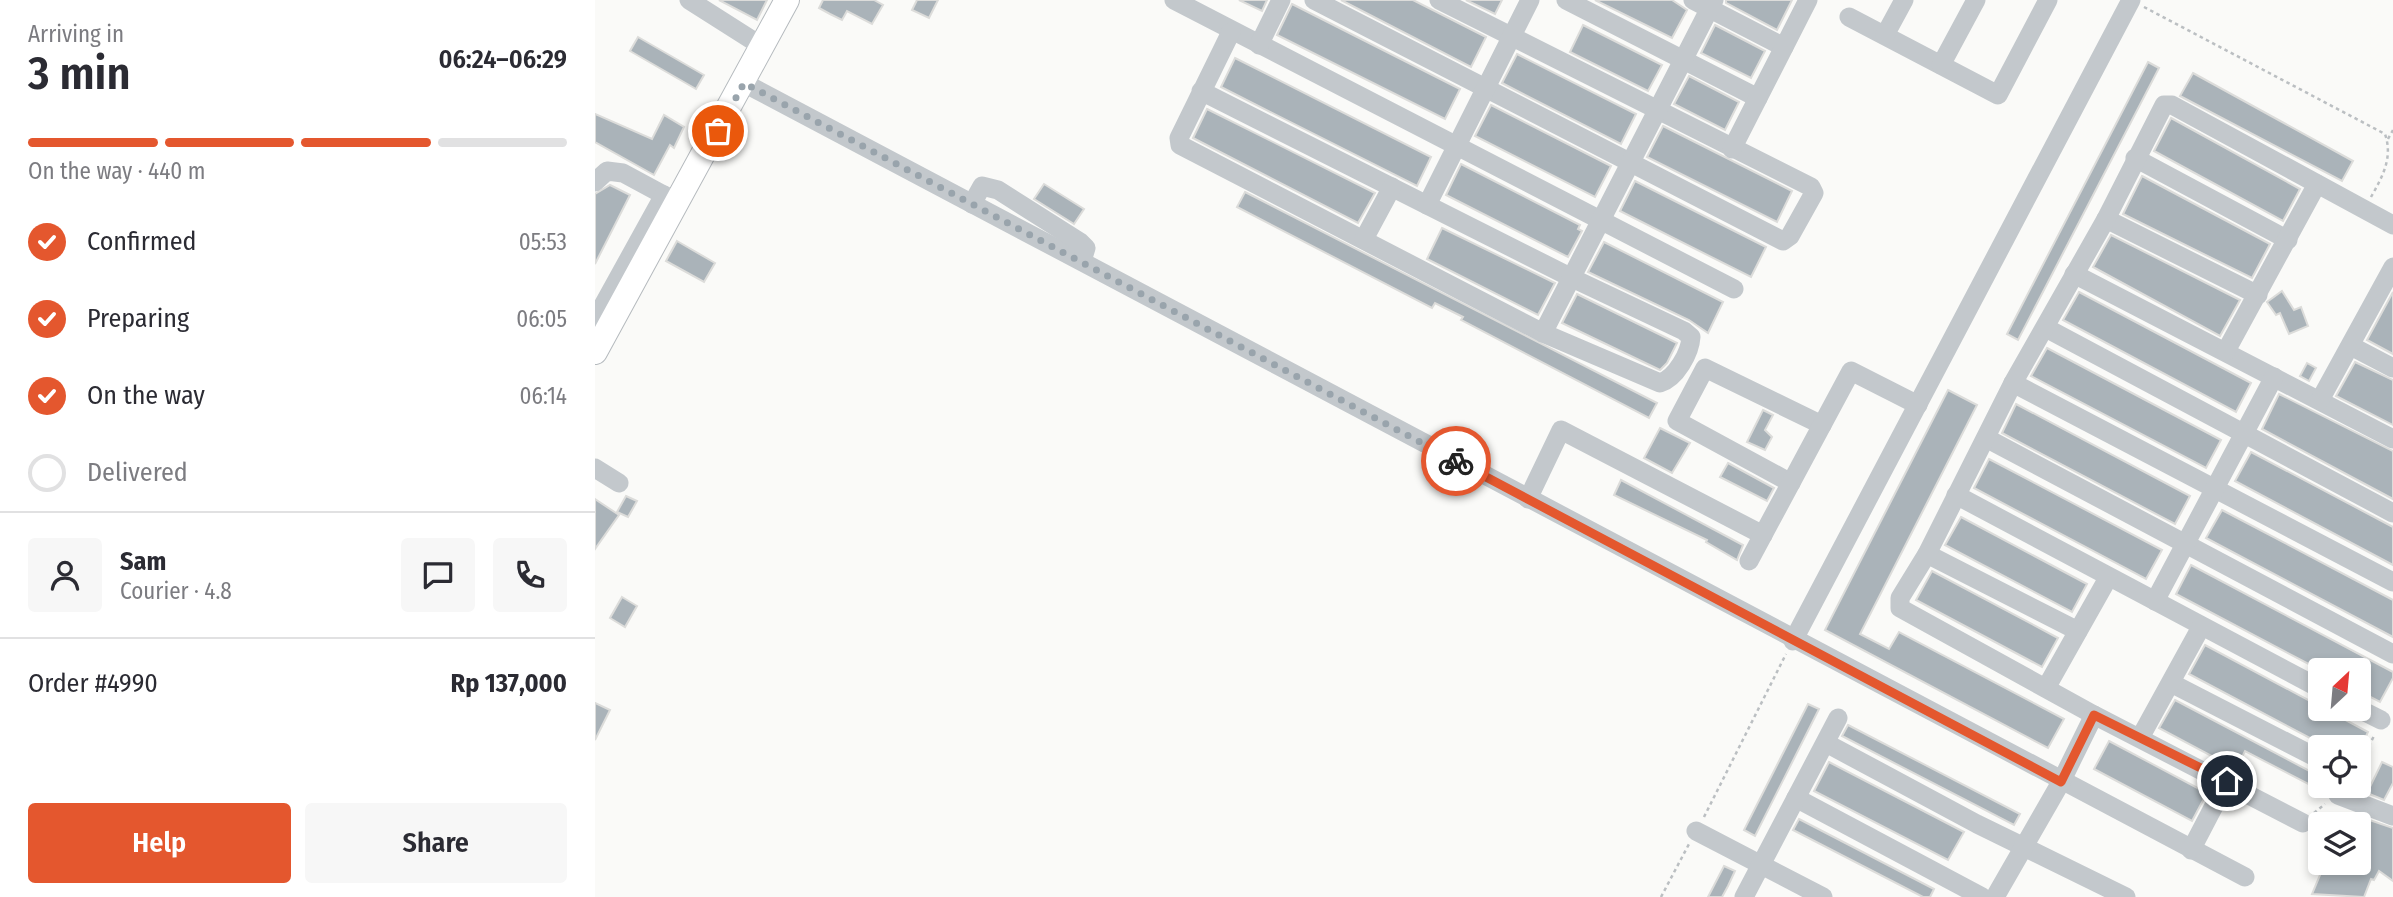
<!DOCTYPE html>
<meta charset="utf-8">
<style>
:root{--surface:#fff;--page:#f7f7f7;--text:#2b2b33;--muted:#7c7c81;--line:#e1e1e2;--accent:#e4572e}
body{margin:0;font-family:"Fira Sans Condensed",sans-serif;background:var(--page);color:var(--text);height:100vh;display:flex;flex-direction:column;font-size:26px;white-space:nowrap}
*{box-sizing:border-box;margin:0}
p{font-size:23px;color:var(--muted)}
.icon{flex:none;width:38px;height:38px;fill:none;stroke:currentColor;stroke-width:2;stroke-linecap:round;stroke-linejoin:round}
.map{position:relative;flex:1;overflow:hidden}
.panel{display:flex;flex-direction:column;background:var(--surface);width:595px}
.panel>*{flex:none}
.needle{width:46px;rotate:26deg}
.buttons{position:absolute;left:1713px;top:658px;display:grid;gap:14px}
.buttons a{display:grid;place-items:center;width:63px;height:63px;border-radius:7px;background:var(--surface);box-shadow:0 4px 10px #0003;font-size:35px}
.pin{position:absolute;display:grid;place-items:center;width:60px;height:60px;color:#fff;margin:-30px;border:4px solid #fff;border-radius:50%;box-shadow:0 2px 7px #0007}
.courier{position:absolute;display:grid;place-items:center;width:70px;height:70px;margin:-35px;border:5px solid #e4572e;border-radius:50%;background:#fff;color:#222;box-shadow:0 2px 9px #0007}
.headline em{font-style:normal;font-weight:600}
.headline div{display:flex;flex-direction:column-reverse}
.headline{display:flex;align-items:center;justify-content:space-between;height:119px;padding:0 28px}
h1{font-size:46px;font-weight:600;line-height:52px}
.bar{display:grid;grid-template-columns:repeat(4,1fr);gap:10px 7px;align-content:center;height:84px;padding:0 28px}
.bar i{height:9px;border-radius:5px;background:var(--line)}
.bar .active{background:var(--accent)}
.bar p{grid-column:span 4}
.line{display:flex;align-items:center;gap:18px;padding:0 28px;border-top:2px solid var(--line)}
.line div{flex:1}
.round{display:grid;place-items:center;flex:none;width:74px;height:74px;border-radius:7px;background:var(--page)}
ol{padding:0 28px;list-style:none}
li{display:flex;align-items:center;gap:21px;height:77px}
li p{margin-inline-start:auto}
li .icon{padding:7px;border-radius:50%;background:var(--accent);color:#fff;stroke-width:4}
li:last-child{color:var(--muted)}
li i{width:38px;height:38px;border:4px solid var(--line);border-radius:50%}
.cta{display:flex;gap:14px;margin-top:auto;padding:14px 28px}
.cta a{flex:1;height:80px;border-radius:7px;background:var(--accent);color:#fff;font-size:28px;font-weight:600;line-height:80px;text-align:center}
.cta a+a{background:var(--page);color:var(--text)}
main{display:flex;flex:1;min-height:0}
.map>svg:first-child{display:block}
.building{fill:#aab3b9;stroke:#dcdcda;stroke-width:2}
.lines{fill:none;stroke-linecap:round;stroke-linejoin:round}
.major-casing{stroke:#b5babe;stroke-width:26}
.path{stroke:#bbbfc2;stroke-width:2.5;stroke-dasharray:3.5 3.5;stroke-linecap:butt}
.minor{stroke:#c3c8cc;stroke-width:19}
.major{stroke:#fff;stroke-width:24}
.done{stroke:#99a4ac;stroke-width:7;stroke-dasharray:0 12.6}
.route{stroke:#e4572e;stroke-width:9}
</style>
<main>
<section class="panel">
<div class="headline"><div><h1>3 min</h1><p>Arriving in</p></div><em>06:24–06:29</em></div>
<div class="bar"><i class="active"></i><i class="active"></i><i class="active"></i><i></i><p>On the way · 440 m</p></div>
<ol>
<li><svg class="icon" aria-label="check" viewBox="0 0 24 24"><path d="M5 12l5 5 9-10"/></svg>Confirmed<p>05:53</p></li>
<li><svg class="icon" aria-label="check" viewBox="0 0 24 24"><path d="M5 12l5 5 9-10"/></svg>Preparing<p>06:05</p></li>
<li><svg class="icon" aria-label="check" viewBox="0 0 24 24"><path d="M5 12l5 5 9-10"/></svg>On the way<p>06:14</p></li>
<li><i></i>Delivered</li>
</ol>
<div class="line" style="height:126px"><a class="round"><svg class="icon" aria-label="person" viewBox="0 0 24 24"><circle cx="12" cy="8" r="4"/><path d="M4 21q1-7 8-7t8 7"/></svg></a><div><b>Sam</b><p>Courier · 4.8</p></div><a class="round"><svg class="icon" aria-label="chat" viewBox="0 0 24 24"><path d="M4 5h16v11H9l-5 4z"/></svg></a><a class="round"><svg class="icon" aria-label="phone" viewBox="0 0 24 24"><path d="M5 4h4l2 5-3 2q2 4 5 5l2-3 5 2v4C11 20 4 13 5 4z"/></svg></a></div>
<div class="line" style="height:91px"><div>Order #4990</div><b>Rp 137,000</b></div>
<div class="cta"><a>Help</a><a>Share</a></div>
</section>
<div class="map">
<svg width="1798" height="897" viewBox="0 0 1798 897">
<rect width="100%" height="100%" fill="#fafaf8"/>
<g class="building">
<path d="M124 0H172L162 20Z"/>
<path d="M228 0H279L288 5 277 24 252 11 247 20 235 14 224 8Z"/>
<path d="M322 0H343L334 18 317 10Z"/>
<path d="M644 0H672L667 11Z"/>
<path d="M746 0H818L891 37 876 67Z"/>
<path d="M871 0H907L900 14Z"/>
<path d="M1000 0H1077L1092 10 1077 38Z"/>
<path d="M1131 0H1197L1182 30 1131 3Z"/>
<path d="M697 4 865 89 850 119 682 35Z"/>
<path d="M988 25 1067 65 1053 91 975 52Z"/>
<path d="M1120 25 1170 51 1156 78 1106 53Z"/>
<path d="M43 37 109 75 101 89 35 51Z"/>
<path d="M922 54 1041 114 1026 144 907 83Z"/>
<path d="M640 58 836 157 822 186 626 87Z"/>
<path d="M1553 62 1564 68 1423 340 1412 334Z"/>
<path d="M1598 73 1758 161 1747 181 1585 96Z"/>
<path d="M1094 76 1144 102 1130 130 1079 104Z"/>
<path d="M896 105 1016 166 1000 197 880 136Z"/>
<path d="M612 109 780 193 763 223 598 138Z"/>
<path d="M0 114 57 139 69 115 89 127 79 148 75 145 59 175 0 142Z"/>
<path d="M1576 118 1705 189 1688 221 1559 151Z"/>
<path d="M1068 126 1197 191 1182 222 1052 157Z"/>
<path d="M866 164 985 225 983 229 987 231 973 257 851 195Z"/>
<path d="M1547 176 1675 244 1657 278 1528 214Z"/>
<path d="M1040 181 1171 247 1156 277 1025 211Z"/>
<path d="M449 184 489 209 479 224 439 199Z"/>
<path d="M15 185 35 195 0 264V194Z"/>
<path d="M650 192 1062 403 1054 418 866 320 868 317 840 303 837 308 642 207Z"/>
<path d="M847 228 960 283 943 315 832 259Z"/>
<path d="M1516 235 1645 300 1625 336 1498 267Z"/>
<path d="M82 241 120 263 109 282 71 261Z"/>
<path d="M1009 242 1128 302 1113 333 1094 320 993 272Z"/>
<path d="M1687 291 1699 310 1706 307 1713 326 1694 334 1685 313 1681 315 1672 302Z"/>
<path d="M1484 292 1656 383 1641 412 1468 320Z"/>
<path d="M1798 292V354L1772 340Z"/>
<path d="M982 294 1082 343 1072 363 1065 370 967 323Z"/>
<path d="M1452 348 1626 440 1611 468 1436 376Z"/>
<path d="M1760 362 1798 380V425L1741 396Z"/>
<path d="M1712 363 1721 368 1714 381 1705 376Z"/>
<path d="M1353 390 1382 405 1265 634 1294 649 1304 632 1469 719 1453 748 1230 630Z"/>
<path d="M1684 394 1798 451V499L1667 429Z"/>
<path d="M1421 404 1595 496 1580 524 1407 433Z"/>
<path d="M1168 410 1178 415 1170 430 1177 437 1170 450 1152 442Z"/>
<path d="M1065 428 1095 443 1077 473 1049 458Z"/>
<path d="M1656 452 1798 527V565L1640 481Z"/>
<path d="M1394 459 1567 550 1551 579 1379 488Z"/>
<path d="M1133 463 1179 488 1172 501 1125 477Z"/>
<path d="M1026 480 1146 544 1148 545 1142 560 1111 542 1112 540 1019 495Z"/>
<path d="M31 496 42 501 33 517 22 512Z"/>
<path d="M0 499 24 515 0 549Z"/>
<path d="M1627 510 1798 600V637L1611 538Z"/>
<path d="M1366 517 1492 584 1477 612 1350 545Z"/>
<path d="M1596 565 1798 672V678L1785 702 1764 691V670H1725L1581 594Z"/>
<path d="M1337 571 1463 638 1447 667 1321 600Z"/>
<path d="M27 597 42 606 30 627 15 618Z"/>
<path d="M1610 645 1773 732 1766 747H1732L1594 674Z"/>
<path d="M1580 700 1724 776 1719 787 1650 751 1641 769 1564 728Z"/>
<path d="M0 703 15 710 0 740Z"/>
<path d="M1213 704 1224 709 1160 836 1149 830Z"/>
<path d="M1253 725 1425 814 1419 825 1247 736Z"/>
<path d="M1514 741 1612 793 1597 821 1499 769Z"/>
<path d="M1234 762 1369 832 1353 860 1219 791Z"/>
<path d="M1787 762 1798 767V783L1789 800 1772 793Z"/>
<path d="M1757 814 1798 828V881L1784 871 1779 880 1776 879 1769 897 1717 894 1730 863H1764V824H1752Z"/>
<path d="M1204 819 1339 889 1335 897H1328L1198 830Z"/>
<path d="M1129 866 1140 871 1133 886 1127 897H1113Z"/>
</g>
<g class="lines">
<defs>
<path id="major" d="M0 352 192 0"/>
</defs>
<use href="#major" class="major-casing"/>
<g class="path">
<path d="M1549 7 1790 134C1798 157 1788 176 1776 197"/>
<path d="M1793 139 1798 130"/>
<path d="M1764 765 1780 734"/>
<path d="M1719 813 1730 804"/>
<path d="M1109 817 1191 654"/>
<path d="M1066 897 1094 844"/>
</g>
<g class="minor">
<path d="M94 0 168 47"/>
<path d="M579 0 1139 289"/>
<path d="M719 0 1188 241 1195 236 1219 193 1216 187 844 0"/>
<path d="M971 0 1163 98"/>
<path d="M1098 0 1189 47"/>
<path d="M1254 17 1403 95 1453 0"/>
<path d="M1290 35 1309 0"/>
<path d="M664 45 686 0"/>
<path d="M1346 65 1381 0"/>
<path d="M149 83 1650 877"/>
<path d="M606 91 977 278 1089 331 1096 337C1095 353 1081 378 1065 383L948 333 585 145 584 138 636 32"/>
<path d="M1137 149 1213 0"/>
<path d="M1540 158 1693 240"/>
<path d="M0 182 12 171 28 173 78 200"/>
<path d="M377 204 387 186 403 190 485 242 491 248 487 261"/>
<path d="M832 205 935 0"/>
<path d="M1511 219 1663 295"/>
<path d="M769 239 797 187"/>
<path d="M1479 274 1798 439"/>
<path d="M0 320 69 195"/>
<path d="M1451 328 1798 513"/>
<path d="M948 333 1119 0"/>
<path d="M1756 346 1798 368"/>
<path d="M1631 351 1722 184"/>
<path d="M1418 383 1798 582"/>
<path d="M1725 400 1798 267"/>
<path d="M1391 438 1798 654"/>
<path d="M0 468 24 483"/>
<path d="M1196 483 1082 421 1110 368 1227 425"/>
<path d="M1361 495 1726 689"/>
<path d="M933 499 966 430 1168 535"/>
<path d="M1332 554 1483 631"/>
<path d="M1154 561 1256 371 1323 405"/>
<path d="M1560 601 1679 377"/>
<path d="M1198 641 1536 0"/>
<path d="M1576 683 1726 760"/>
<path d="M1451 688 1513 578"/>
<path d="M1764 709 1786 720"/>
<path d="M1546 736 1606 627"/>
<path d="M1231 743 1382 824 1531 897"/>
<path d="M1743 795 1798 816"/>
<path d="M1201 798 1387 897"/>
<path d="M1708 823 1499 715 1305 608V598L1332 554 1418 383 1511 219 1569 105H1577L1798 225"/>
<path d="M1101 831 1228 897"/>
<path d="M1596 850 1632 781"/>
<path d="M1149 897 1243 718"/>
<path d="M1400 897 1466 782 1499 715"/>
</g>
<use href="#major" class="major"/>
</g>
<g class="lines">
<path class="done" d="M123 131 149 83 861 461"/>
<path class="route" d="M861 461 1466 782 1499 715 1632 781"/>
</g>
</svg>
<div class="buttons">
<a><svg class="needle" viewBox="-14 -14 28 28"><path d="M0-13l5 13h-10z" fill="#e53935"/><path d="M0 13l5-13h-10z" fill="#7c7c81"/></svg></a>
<a><svg class="icon" aria-label="locate" viewBox="0 0 24 24"><circle cx="12" cy="12" r="6"/><path d="M12 2v4M12 18v4M2 12h4M18 12h4"/></svg></a>
<a><svg class="icon" aria-label="layers" viewBox="0 0 24 24"><path d="M12 4l9 5-9 5-9-5zM3 14l9 5 9-5"/></svg></a>
</div>
<div class="pin" style="left:123px;top:131px;background:#ea580c"><svg class="icon" aria-label="bag" viewBox="0 0 24 24"><path d="M5 8h14l-1 12H6zM9 8a3 3 0 0 1 6 0"/></svg></div>
<div class="pin" style="left:1632px;top:781px;background:#1f2937"><svg class="icon" aria-label="home" viewBox="0 0 24 24"><path d="M3 11l9-7 9 7M6 9v11h12V9"/></svg></div>
<div class="courier" style="left:861px;top:461px"><svg class="icon" aria-label="bike" viewBox="0 0 24 24"><circle cx="6" cy="16" r="4"/><circle cx="18" cy="16" r="4"/><path d="M6 16l4-8h5l3 8M10 8l3 8H6M13 5h3"/></svg></div>
</div>
</main>
